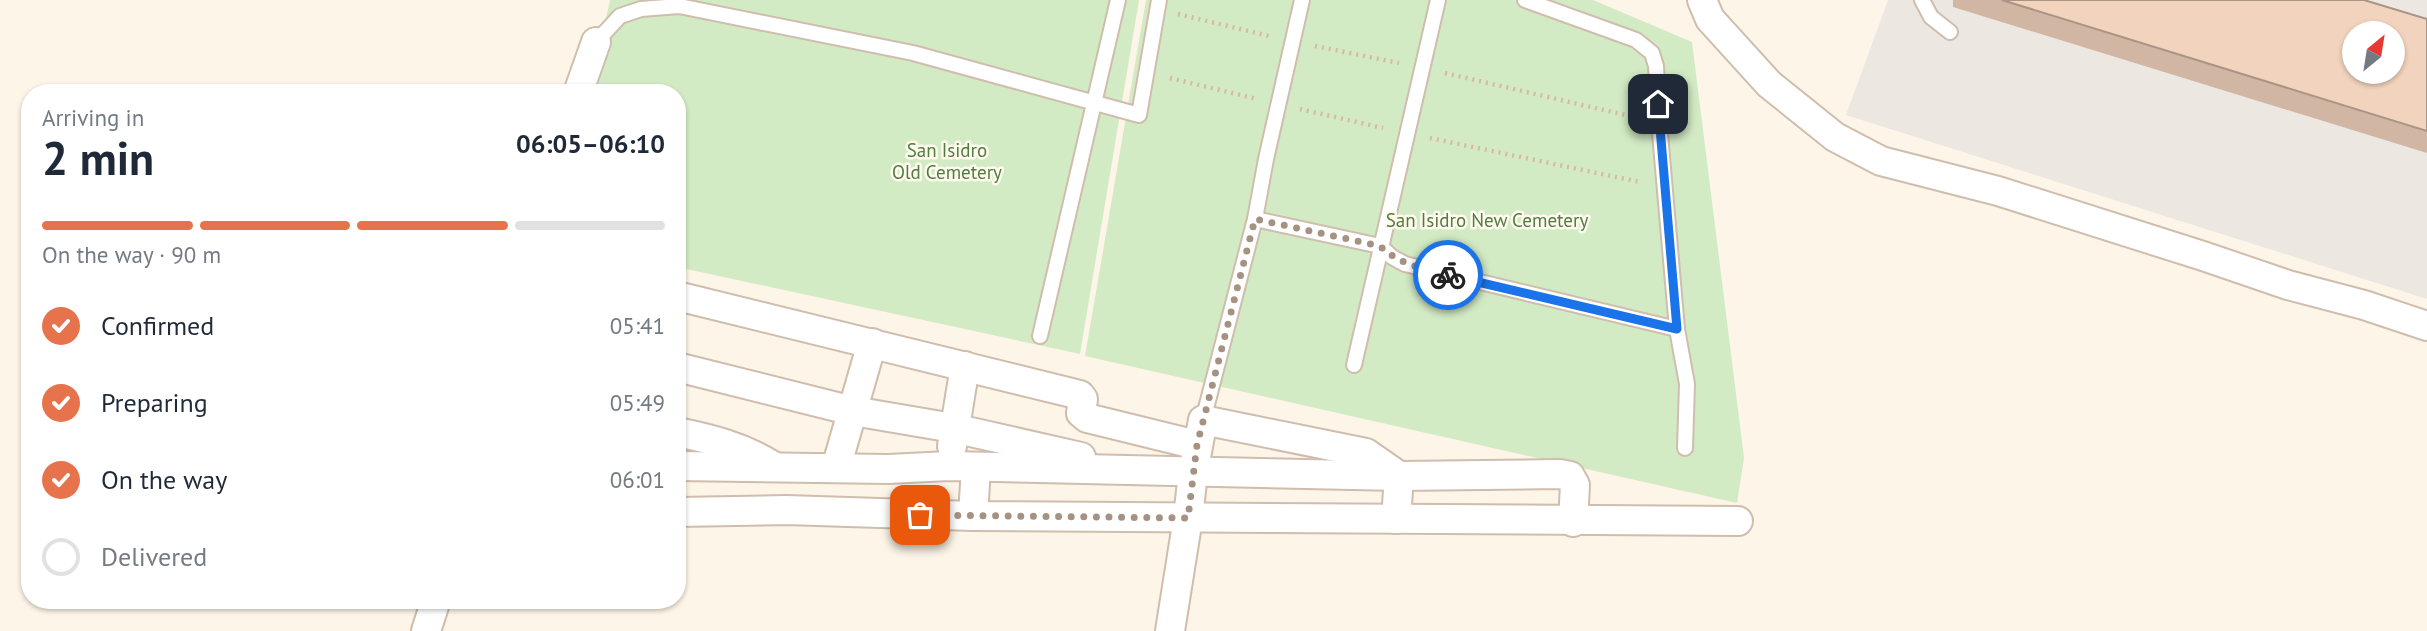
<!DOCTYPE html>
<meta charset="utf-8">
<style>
:root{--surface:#fff;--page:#f6f6f7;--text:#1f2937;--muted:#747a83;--line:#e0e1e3;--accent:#e7734c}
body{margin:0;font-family:"PT Sans",sans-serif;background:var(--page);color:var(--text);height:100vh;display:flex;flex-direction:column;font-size:26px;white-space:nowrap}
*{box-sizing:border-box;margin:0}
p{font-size:23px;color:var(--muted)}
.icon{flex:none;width:38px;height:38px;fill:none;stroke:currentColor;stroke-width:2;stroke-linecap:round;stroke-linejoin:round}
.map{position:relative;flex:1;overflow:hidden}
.sheet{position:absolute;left:21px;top:84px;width:665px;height:525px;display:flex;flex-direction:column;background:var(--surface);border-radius:28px;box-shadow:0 2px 5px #0004}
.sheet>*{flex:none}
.needle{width:46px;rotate:30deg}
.buttons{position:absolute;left:2342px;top:21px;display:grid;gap:14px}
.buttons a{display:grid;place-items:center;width:63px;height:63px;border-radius:50%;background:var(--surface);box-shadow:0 2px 5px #0004;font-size:35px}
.pin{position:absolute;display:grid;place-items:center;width:60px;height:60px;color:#fff;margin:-30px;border-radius:14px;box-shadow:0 4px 10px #0006}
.courier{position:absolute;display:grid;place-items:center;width:70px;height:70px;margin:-35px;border:5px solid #1a73e8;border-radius:50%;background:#fff;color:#222;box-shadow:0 2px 9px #0007}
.headline em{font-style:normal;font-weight:800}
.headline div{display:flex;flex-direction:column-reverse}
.headline{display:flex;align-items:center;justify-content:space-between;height:119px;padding:0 21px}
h1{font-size:46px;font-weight:800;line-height:52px}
.bar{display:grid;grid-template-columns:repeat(4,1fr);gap:10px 7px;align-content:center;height:84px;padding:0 21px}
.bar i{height:9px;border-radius:5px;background:var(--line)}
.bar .on{background:var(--accent)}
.bar p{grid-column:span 4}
ol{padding:0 21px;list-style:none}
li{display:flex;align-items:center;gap:21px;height:77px}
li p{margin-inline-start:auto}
li .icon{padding:7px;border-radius:50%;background:var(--accent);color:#fff;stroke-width:4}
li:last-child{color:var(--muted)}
li i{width:38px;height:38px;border:4px solid var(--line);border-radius:50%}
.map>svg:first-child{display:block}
.industrial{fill:#ede7e1;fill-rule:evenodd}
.green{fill:#d3ebc5}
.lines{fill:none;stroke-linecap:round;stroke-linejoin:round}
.service-casing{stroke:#cfbdad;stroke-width:18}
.minor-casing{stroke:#cfbdad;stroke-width:32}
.path{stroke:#d8b8a1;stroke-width:4.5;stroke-dasharray:2 5;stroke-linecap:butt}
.service{stroke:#fff;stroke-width:14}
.minor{stroke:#fff;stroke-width:28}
.wall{fill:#d0b6a3}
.building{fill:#f2d4be;stroke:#a99485;stroke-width:2;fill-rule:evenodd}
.done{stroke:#a69282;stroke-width:7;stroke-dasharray:0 12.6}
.route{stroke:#1a73e8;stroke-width:9}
.labels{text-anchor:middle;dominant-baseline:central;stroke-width:5;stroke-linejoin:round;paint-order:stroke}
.park-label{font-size:19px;fill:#527d42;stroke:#fff9ee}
</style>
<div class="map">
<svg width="2427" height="631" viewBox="0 0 2427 631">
<rect width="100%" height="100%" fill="#fdf5e7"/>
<path class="industrial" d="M1888 0H2427V299L1846 115ZM2354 33H2392V72H2354Z"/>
<g class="green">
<path d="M610 0H1139L1080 354 677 267V93H590Z"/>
<path d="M1146 0H1593L1692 42 1744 458 1737 503 1085 356Z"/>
</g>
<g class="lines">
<defs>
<g id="service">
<path d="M1525 0 1636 40 1652 53 1656 66 1659 122 1677 329 1687 384 1685 448"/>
<path d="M1922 0 1931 17 1950 32"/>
<path d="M596 42 620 16 641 9 679 6 913 53 1139 115 1159 0"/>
<path d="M1255 219 1380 246 1392 257 1405 264 1677 329"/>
<path d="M1040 336 1118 0"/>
<path d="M1354 365 1438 0"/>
<path d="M1203 420 1255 219 1266 159 1302 0"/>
</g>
<g id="minor">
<path d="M1702 0 1710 19 1769 84 1835 137 1881 161 1998 191 2203 256 2288 285 2364 305 2427 326"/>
<path d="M578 93 596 42"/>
<path d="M677 296 1080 395 1083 399 1081 413 1087 418 1197 445"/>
<path d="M677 367 853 411 953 428 1081 457"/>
<path d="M677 432C711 439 744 447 773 466"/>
<path d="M952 446 965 366"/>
<path d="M677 466 888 469 949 466 1399 476 1560 474 1570 476 1575 485 1573 522"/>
<path d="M836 468 872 343"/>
<path d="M677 512 786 510 973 516 1738 521"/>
<path d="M973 516 976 467"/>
<path d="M426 631 436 600"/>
<path d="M1170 631 1188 518 1193 473 1203 420 1366 453 1399 476 1396 519"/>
</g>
</defs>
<use href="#service" class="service-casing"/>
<use href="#minor" class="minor-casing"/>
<g class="path">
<path d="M1178 14 1269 36"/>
<path d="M1315 46 1399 63"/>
<path d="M1445 73 1634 117"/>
<path d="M1170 78 1257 99"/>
<path d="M1300 109 1383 128"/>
<path d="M1430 138 1640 182"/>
</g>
<use href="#service" class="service"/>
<use href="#minor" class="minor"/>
</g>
<path class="wall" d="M1953 0H2364L2427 19V153L1953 7Z"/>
<path class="building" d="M2002 0H2364L2427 19V131ZM2354 33H2392V72H2354Z"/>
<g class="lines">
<path class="done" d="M920 515 1188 518 1197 445 1255 219 1380 246C1400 265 1422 268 1448 275"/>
<path class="route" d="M1448 275 1677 329 1658 104"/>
</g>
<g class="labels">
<g class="park-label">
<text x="947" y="150">San Isidro<tspan x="947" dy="22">Old Cemetery</tspan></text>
<text x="1487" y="220">San Isidro New Cemetery</text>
</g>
</g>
</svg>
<div class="buttons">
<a><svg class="needle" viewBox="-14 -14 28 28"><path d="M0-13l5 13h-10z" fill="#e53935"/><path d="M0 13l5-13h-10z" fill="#747a83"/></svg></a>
</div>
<div class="pin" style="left:920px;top:515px;background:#ea580c"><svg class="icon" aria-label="bag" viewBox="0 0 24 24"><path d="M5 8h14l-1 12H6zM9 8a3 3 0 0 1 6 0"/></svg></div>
<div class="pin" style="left:1658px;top:104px;background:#1f2937"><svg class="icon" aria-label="home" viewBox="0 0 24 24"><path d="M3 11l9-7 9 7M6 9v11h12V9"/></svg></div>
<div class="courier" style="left:1448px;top:275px"><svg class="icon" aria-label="bike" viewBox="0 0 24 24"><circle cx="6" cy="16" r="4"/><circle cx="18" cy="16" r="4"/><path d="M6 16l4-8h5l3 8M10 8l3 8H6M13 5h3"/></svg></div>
<section class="sheet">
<div class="headline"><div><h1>2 min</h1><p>Arriving in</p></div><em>06:05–06:10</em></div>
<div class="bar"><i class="on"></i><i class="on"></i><i class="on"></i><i></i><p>On the way · 90 m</p></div>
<ol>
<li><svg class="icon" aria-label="check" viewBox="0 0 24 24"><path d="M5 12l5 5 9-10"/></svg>Confirmed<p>05:41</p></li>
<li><svg class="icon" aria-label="check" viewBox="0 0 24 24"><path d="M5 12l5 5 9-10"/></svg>Preparing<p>05:49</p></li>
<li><svg class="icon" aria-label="check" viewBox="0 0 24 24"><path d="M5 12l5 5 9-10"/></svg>On the way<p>06:01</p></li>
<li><i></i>Delivered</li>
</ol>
</section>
</div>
